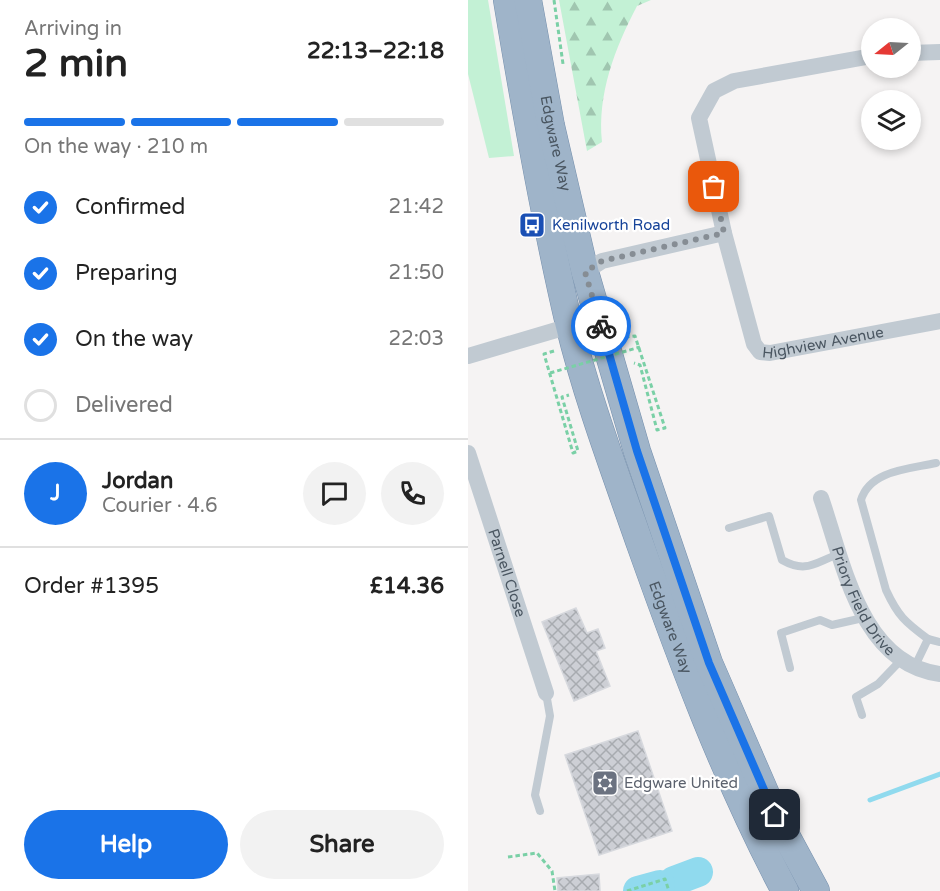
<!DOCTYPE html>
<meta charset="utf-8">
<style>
:root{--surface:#fff;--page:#f2f2f2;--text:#222;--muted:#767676;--line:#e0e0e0;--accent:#1a73e8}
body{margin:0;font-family:"Varela Round",sans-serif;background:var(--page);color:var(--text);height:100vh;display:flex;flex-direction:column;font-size:22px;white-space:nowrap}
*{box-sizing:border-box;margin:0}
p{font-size:20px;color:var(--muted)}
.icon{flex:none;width:33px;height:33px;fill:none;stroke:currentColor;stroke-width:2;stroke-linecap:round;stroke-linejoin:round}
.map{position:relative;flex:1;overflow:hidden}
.side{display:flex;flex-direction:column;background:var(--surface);width:468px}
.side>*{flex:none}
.needle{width:39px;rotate:252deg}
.buttons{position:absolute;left:393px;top:18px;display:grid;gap:12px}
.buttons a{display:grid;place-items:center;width:60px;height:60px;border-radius:50%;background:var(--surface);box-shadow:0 3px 9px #0003;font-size:30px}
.pin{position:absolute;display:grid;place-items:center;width:51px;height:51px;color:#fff;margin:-26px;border-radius:12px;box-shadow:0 3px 9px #0006}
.courier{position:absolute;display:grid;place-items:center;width:60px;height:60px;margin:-30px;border:4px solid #1a73e8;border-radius:50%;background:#fff;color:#222;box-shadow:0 2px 8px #0007}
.head em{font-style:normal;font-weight:700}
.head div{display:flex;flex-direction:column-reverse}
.head{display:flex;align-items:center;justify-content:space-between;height:102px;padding:0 24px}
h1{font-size:39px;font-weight:700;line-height:45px}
.bar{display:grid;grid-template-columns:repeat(4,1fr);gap:9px 6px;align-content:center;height:72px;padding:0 24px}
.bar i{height:8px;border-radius:4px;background:var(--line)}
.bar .current{background:var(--accent)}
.bar p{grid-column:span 4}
.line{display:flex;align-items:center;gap:15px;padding:0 24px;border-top:2px solid var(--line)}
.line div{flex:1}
.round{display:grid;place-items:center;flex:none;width:63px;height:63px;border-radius:32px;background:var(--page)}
ol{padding:0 24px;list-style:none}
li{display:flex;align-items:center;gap:18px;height:66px}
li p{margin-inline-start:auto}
li .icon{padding:6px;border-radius:50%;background:var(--accent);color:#fff;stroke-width:4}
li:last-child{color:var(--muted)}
li i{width:33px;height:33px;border:3px solid var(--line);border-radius:50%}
.action{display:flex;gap:12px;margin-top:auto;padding:12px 24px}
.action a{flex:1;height:69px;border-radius:36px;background:var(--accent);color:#fff;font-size:24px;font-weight:700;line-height:69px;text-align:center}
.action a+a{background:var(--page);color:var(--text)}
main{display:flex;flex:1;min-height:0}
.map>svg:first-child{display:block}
.green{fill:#c3f1d5}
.forest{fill:url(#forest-firs)}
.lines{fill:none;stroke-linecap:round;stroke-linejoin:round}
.stream{stroke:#90daee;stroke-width:5}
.river{stroke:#90daee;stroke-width:30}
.building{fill:url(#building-cross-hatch);stroke:#d7d9de;stroke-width:1.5}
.trunk-casing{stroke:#7690ad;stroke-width:28}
.path{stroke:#7ad0a6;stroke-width:3;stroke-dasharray:4.5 3;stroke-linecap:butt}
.service{stroke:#c1cad2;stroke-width:8}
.minor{stroke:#c1cad2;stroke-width:16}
.trunk{stroke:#9fb4c9;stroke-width:27}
.path-bridge{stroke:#7ad0a6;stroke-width:3;stroke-dasharray:4.5 3;stroke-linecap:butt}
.done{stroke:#868d94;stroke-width:6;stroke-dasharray:0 10.8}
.route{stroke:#1a73e8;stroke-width:8}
.labels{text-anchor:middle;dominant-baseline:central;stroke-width:4.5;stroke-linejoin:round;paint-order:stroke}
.street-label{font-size:15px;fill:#4a5661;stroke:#fff}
.transit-label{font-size:15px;fill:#164399;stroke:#fff;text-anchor:start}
.worship-label{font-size:15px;fill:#5b616d;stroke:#fff;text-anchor:start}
</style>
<main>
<section class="side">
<div class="head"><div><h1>2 min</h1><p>Arriving in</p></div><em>22:13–22:18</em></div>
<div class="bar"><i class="current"></i><i class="current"></i><i class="current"></i><i></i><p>On the way · 210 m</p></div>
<ol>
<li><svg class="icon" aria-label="check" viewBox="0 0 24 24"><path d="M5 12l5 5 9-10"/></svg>Confirmed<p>21:42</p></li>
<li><svg class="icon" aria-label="check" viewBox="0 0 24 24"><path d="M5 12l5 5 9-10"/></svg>Preparing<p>21:50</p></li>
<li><svg class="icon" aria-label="check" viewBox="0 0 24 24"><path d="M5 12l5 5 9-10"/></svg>On the way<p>22:03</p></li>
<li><i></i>Delivered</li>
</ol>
<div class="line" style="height:108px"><b class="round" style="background:var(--accent);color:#fff">J</b><div><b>Jordan</b><p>Courier · 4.6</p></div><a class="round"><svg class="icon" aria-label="chat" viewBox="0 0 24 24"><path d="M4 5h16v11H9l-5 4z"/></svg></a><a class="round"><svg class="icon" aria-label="phone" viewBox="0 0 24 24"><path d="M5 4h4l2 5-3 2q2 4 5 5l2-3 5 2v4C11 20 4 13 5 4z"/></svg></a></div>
<div class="line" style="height:78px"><div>Order #1395</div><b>£14.36</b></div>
<div class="action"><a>Help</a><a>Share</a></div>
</section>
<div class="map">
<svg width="472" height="891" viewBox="0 0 472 891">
<defs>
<pattern id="forest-firs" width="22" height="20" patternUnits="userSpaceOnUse" patternTransform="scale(1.5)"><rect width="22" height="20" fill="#c3f1d5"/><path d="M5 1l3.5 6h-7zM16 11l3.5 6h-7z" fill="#a0c6b0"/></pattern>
<pattern id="building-cross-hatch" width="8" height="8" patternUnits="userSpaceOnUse" patternTransform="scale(1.5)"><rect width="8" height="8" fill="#cdcfd5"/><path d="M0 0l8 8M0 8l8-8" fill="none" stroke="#a8abb0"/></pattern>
</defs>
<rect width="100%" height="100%" fill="#f5f3f3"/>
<path class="green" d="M0 0H20L46 156 21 158 0 74Z"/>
<path class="forest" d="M91 0H183L169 6C147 48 129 94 134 142L119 151Z"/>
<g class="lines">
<path class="stream" d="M402 800 472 774"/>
<g class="river">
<path d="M206 881 230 872"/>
<path d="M170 891 192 885"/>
</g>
</g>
<g class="building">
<path d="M108 608 119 633 130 629 137 648 128 651 142 686 106 701 74 622Z"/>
<path d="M170 731 204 831 131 855 97 755Z"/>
<path d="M131 874 132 891H90L89 878Z"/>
</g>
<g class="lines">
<defs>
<g id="trunk">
<path id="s4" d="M39 0C57 109 76 217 101 324 119 398 147 472 172 544 214 662 258 780 317 891"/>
<path id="s5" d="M60 0 83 126 117 272 169 451 241 663 307 815 348 891"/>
</g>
</defs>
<use href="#trunk" class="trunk-casing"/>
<g class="path">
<path d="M86 0 95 64"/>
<path d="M157 337 167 336 197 428 189 430 172 365 166 363"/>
<path d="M86 351 76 354 105 453 110 451 94 397 101 395"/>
<path d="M40 857 69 853 84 871 87 891"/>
<path d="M159 891 197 879 201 891"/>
</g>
<g class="service">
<path d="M261 528 301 516 314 560C339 574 347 562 371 554"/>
<path d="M460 639 472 642"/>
<path d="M447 666 460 639C437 622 430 616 418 590L393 500C402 470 442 469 468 463"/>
<path d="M322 668 313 633 352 620 364 625 395 618"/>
<path d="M394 715 388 697 410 684 434 659"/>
<path d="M72 811 67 795 82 716 78 693"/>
</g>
<g class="minor">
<path d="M442 53 472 52"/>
<path id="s1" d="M404 56 266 81 246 91 231 118 256 233 286 344 292 352 302 353 472 321"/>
<path d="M117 272 134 261 256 233"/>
<path d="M0 356 102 326"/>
<path id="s2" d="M0 453 78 693"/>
<path id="s3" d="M353 498C375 561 392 664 472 674"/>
</g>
<use href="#trunk" class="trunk"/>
<path class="path-bridge" d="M82 373 172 347"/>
</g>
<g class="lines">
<path class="done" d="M133 326 117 272 134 261 256 233 246 187"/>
<path class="route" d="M133 326 169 451 241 663 307 815"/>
</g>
<defs>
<symbol id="bus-square" viewBox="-11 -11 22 22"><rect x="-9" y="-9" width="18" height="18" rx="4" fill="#1a4fb4" stroke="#fff"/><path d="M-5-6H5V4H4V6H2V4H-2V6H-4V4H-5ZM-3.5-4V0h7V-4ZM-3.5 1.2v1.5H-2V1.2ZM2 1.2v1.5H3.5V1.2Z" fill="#fff"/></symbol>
<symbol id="synagogue-square" viewBox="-11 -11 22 22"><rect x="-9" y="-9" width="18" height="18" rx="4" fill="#6b7280" stroke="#fff"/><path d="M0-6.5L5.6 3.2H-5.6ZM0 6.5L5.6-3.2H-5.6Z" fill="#fff"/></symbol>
</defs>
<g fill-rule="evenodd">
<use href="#bus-square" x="49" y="210" width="30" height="30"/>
<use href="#synagogue-square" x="122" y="768" width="30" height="30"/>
</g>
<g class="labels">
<g class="street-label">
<text stroke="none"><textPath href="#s5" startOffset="146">Edgware Way</textPath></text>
<text stroke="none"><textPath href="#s1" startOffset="500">Highview Avenue</textPath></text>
<text stroke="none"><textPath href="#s2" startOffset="126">Parnell Close</textPath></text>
<text stroke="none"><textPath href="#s3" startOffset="112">Priory Field Drive</textPath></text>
<text stroke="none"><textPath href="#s4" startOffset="650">Edgware Way</textPath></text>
</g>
<g class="transit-label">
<text x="84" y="225">Kenilworth Road</text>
</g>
<g class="worship-label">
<text x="156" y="783">Edgware United</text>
</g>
</g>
</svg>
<div class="buttons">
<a><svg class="needle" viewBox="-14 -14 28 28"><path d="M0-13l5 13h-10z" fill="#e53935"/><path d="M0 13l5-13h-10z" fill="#767676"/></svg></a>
<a><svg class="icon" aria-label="layers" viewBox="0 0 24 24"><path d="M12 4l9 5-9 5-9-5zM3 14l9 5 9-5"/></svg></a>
</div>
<div class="pin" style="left:246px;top:187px;background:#ea580c"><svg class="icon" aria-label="bag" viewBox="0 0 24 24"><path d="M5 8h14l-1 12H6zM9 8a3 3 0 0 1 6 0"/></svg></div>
<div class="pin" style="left:307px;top:815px;background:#1f2937"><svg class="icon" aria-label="home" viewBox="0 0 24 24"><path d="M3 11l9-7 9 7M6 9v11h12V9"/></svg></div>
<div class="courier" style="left:133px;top:326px"><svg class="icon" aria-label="bike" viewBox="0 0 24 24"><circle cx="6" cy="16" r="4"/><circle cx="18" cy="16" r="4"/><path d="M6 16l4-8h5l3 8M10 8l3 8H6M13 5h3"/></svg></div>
</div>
</main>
